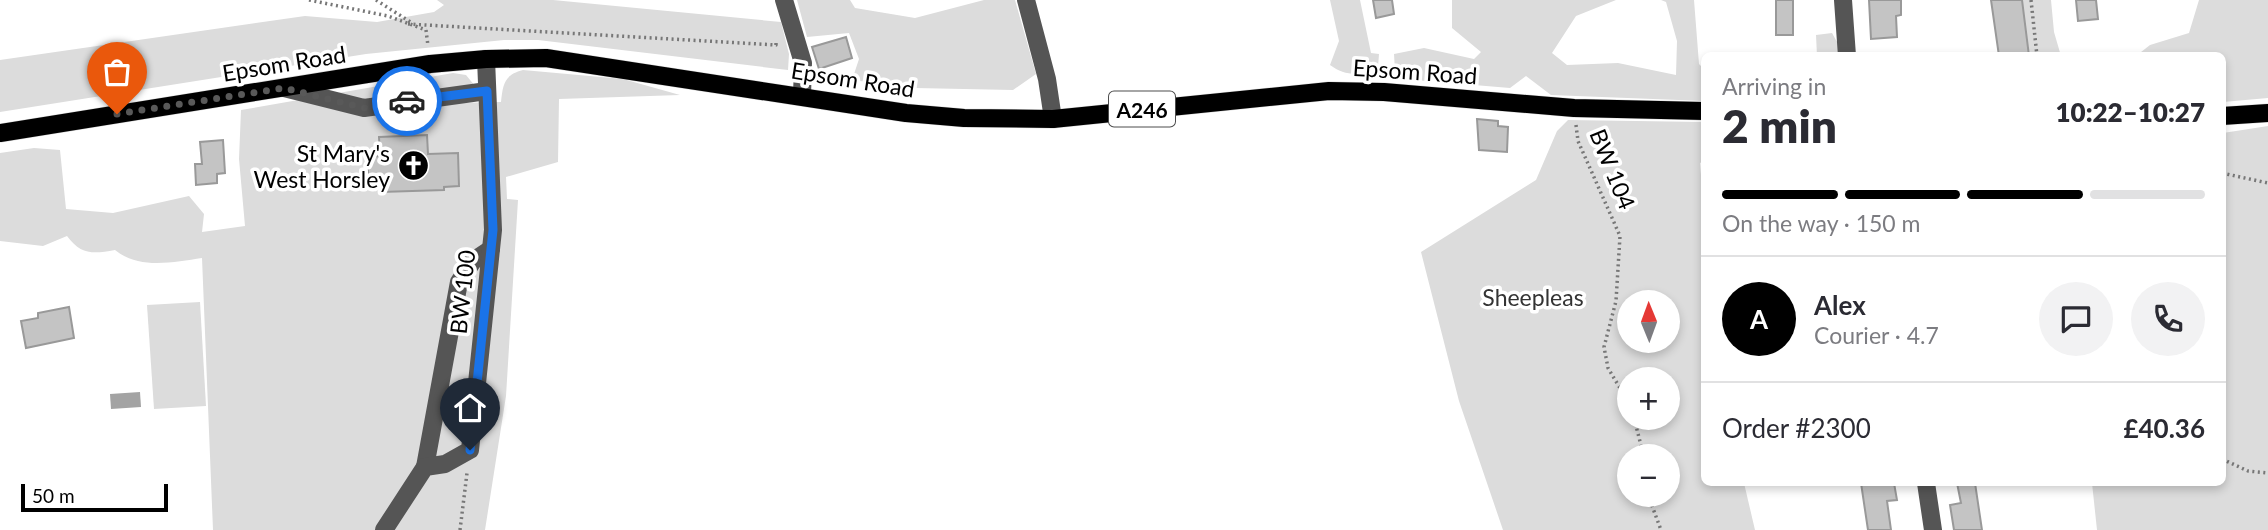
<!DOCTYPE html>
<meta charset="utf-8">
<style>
:root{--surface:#fff;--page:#f2f2f3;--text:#2b2b33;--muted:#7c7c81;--line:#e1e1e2;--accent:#000}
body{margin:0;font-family:Lato,sans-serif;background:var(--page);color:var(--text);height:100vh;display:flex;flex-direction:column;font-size:26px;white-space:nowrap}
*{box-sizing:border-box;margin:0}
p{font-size:23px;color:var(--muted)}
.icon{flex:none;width:38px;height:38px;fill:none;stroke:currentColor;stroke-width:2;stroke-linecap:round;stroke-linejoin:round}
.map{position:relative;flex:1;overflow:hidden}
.sheet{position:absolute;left:1701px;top:52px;width:525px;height:434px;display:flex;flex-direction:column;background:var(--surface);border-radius:10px;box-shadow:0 4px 10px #0003}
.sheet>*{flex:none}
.needle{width:46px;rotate:359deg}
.fabs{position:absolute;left:1617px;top:290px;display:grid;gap:14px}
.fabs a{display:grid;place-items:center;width:63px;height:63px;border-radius:50%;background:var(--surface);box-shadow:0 4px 10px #0003;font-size:35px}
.scale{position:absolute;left:21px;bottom:18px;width:147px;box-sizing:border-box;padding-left:7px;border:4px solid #000;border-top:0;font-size:19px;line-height:24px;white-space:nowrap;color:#000;-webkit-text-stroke:5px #fff;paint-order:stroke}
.pin{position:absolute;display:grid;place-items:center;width:60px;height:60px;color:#fff;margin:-72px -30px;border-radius:50% 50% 50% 0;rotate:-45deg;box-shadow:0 0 7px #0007}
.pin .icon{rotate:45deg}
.courier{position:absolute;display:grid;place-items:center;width:70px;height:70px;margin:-35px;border:5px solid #1a73e8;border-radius:50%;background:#fff;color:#222;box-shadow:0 2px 9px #0007}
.summary em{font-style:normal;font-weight:800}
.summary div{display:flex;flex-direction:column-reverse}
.summary{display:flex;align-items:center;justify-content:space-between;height:119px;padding:0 21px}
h1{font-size:46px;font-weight:800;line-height:52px}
.bar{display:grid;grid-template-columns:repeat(4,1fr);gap:10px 7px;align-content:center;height:84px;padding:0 21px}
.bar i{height:9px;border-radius:5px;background:var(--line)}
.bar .current{background:var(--accent)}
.bar p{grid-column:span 4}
.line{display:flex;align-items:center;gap:18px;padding:0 21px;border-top:2px solid var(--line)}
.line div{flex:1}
.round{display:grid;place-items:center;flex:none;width:74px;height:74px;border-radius:37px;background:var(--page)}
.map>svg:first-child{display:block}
.green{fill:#dcdcdc;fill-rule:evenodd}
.water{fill:#a3a3a3}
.building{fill:#c4c4c4;stroke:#999;stroke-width:2}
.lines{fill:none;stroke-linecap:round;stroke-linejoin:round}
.major-casing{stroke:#dbdbdb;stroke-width:19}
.path{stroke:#777;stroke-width:3.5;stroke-dasharray:2 3.5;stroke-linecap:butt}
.minor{stroke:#555;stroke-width:18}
.major{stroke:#000;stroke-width:18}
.done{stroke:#595959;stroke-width:7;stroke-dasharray:0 12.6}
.route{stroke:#1a73e8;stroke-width:9}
.labels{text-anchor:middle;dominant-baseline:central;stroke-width:7;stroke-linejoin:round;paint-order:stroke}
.shield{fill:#fff;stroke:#4c4c4c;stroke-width:2}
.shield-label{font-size:21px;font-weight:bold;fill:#000}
.street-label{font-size:23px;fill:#000;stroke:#fff}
.poi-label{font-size:23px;fill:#000;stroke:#fff;text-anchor:end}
.park-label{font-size:23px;fill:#333;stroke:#fff}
</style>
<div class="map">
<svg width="2268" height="530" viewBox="0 0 2268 530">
<rect width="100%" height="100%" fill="#fff"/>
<g class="green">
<path d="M437 0H553L781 22 789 54 788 70 538 40H504L366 54 0 112V60L305 16 377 22 434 12 444 5Z"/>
<path d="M797 0H850L855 8 915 18 984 0H1015L1036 74 1013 90 915 88 852 80 859 59 849 33 807 37Z"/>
<path d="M1330 0H1360L1371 53 1379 54 1378 67C1362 77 1345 76 1330 65L1339 41Z"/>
<path d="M1452 0H1616L1576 16 1552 53 1567 65 1618 63 1676 75 1677 41 1666 2 1661 0H1694L1699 64 1704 69V101L1551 95 1526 76 1510 88 1402 79 1395 71 1394 54 1424 48 1474 59 1481 52 1452 28Z"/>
<path d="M2022 0H2051L2054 32 2061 56H2029Z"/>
<path d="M2199 0H2268V98L2223 102 2222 56H2136L2150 45 2189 33Z"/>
<path d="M1832 33 1841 49V56H1817L1816 35Z"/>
<path d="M523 70 623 79 680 95 559 99 558 162 506 177 507 199 518 200 506 396 485 530H213L202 258C174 262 139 270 115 250 93 254 81 255 67 236L43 246 0 241V153L34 148 60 150 66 209 113 213 189 196 204 214 202 232 245 226 239 159 241 110 453 73 466 75 475 86 452 103 501 102C503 84 504 75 523 70Z"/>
<path d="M1568 120 1704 122V161L1700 163 1704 211V483H1744L1755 530H1503L1459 401 1421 252 1536 180 1557 131ZM1629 303H1668V341H1629ZM1629 380H1668V418H1629ZM1629 457H1668V495H1629Z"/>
<path d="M2268 126V530H2097L2092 483H2222L2223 133Z"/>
<path d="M200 302 206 406 154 409 147 305Z"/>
</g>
<path class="water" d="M140 392 141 407 111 409 110 394Z"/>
<g class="building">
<path d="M1373 0H1392L1394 14 1376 18Z"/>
<rect x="1776" y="0" width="17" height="35"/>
<path d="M1869 0H1901V15L1896 16 1897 37 1871 39Z"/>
<path d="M1991 0H2022L2029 56H1999Z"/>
<path d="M2076 0H2096L2098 19 2078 21Z"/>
<path d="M846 37 852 58 819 69 812 47Z"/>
<path d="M1477 119 1498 121V126L1508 127 1507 152 1479 150Z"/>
<path d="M427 135 428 154 458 153 459 186 444 187V190L381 192 380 174 368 175V157L380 156 379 137Z"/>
<path d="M223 140 225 173 217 174V183L196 185 195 164H202L200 142Z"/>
<path d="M69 307 74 338 26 348 21 321 38 318V313Z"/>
<path d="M1861 483H1894L1897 500 1887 501 1891 530H1868Z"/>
<path d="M1957 483H1975L1982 530H1954L1950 505 1961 503Z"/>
</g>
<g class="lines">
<defs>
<g id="major">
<path d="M2222 116 2268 113"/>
<path d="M0 133 430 64 486 59 546 58 906 113 964 118 1053 119 1329 91 1384 92 1574 108 1704 111"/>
</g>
</defs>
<use href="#major" class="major-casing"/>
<g class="path">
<path d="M309 0 388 16 426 30"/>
<path d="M376 0 412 23"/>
<path d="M2031 0 2037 56"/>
<path d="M408 24 776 45V41"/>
<path d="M426 30 428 46"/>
<path d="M1576 125 1578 141 1620 236 1616 301 1604 347 1608 368 1629 403"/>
<path d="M2222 173 2268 183"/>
<path d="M1634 418 1644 457"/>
<path d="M2222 459 2248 471 2268 473"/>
<path d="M1648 495 1661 530"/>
<path d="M460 530 467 473"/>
</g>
<g class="minor">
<path d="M784 0 803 63 802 96"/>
<path d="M1026 0 1047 79 1053 119"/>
<path d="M1843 0 1847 56"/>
<path d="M284 88 364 108 487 91"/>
<path d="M425 467 459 282 473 261 491 249"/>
<path d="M1926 483 1933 530"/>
<path d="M384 530 425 467 445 464 470 450 493 230 486 59"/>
</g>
<use href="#major" class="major"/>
</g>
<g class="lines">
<path class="done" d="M117 114 284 88 364 108 407 101"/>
<path class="route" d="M407 101 487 91 493 230 470 450"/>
</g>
<defs>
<symbol id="church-disc" viewBox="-11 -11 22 22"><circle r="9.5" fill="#000" stroke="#fff"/><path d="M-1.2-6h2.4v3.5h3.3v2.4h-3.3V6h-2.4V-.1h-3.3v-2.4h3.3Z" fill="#fff"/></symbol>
</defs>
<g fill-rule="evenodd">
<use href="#church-disc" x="396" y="148" width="35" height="35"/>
</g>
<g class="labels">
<rect class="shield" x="1109" y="91.5" width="66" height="35" rx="5"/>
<g class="shield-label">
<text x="1142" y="109">A246</text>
</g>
<g class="street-label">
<text transform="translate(284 63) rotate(-9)">Epsom Road</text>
<text transform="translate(1415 71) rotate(4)">Epsom Road</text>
<text transform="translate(853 79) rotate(9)">Epsom Road</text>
<text transform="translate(1613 169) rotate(68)">BW 104</text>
<text transform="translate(462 292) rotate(-84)">BW 100</text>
</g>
<g class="poi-label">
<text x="390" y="153">St Mary's<tspan x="390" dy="26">West Horsley</tspan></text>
</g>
<g class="park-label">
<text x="1533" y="297">Sheepleas</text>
</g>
</g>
</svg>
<div class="fabs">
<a><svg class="needle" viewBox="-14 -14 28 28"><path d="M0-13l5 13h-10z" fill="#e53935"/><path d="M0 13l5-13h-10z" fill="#7c7c81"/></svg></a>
<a>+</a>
<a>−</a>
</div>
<div class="scale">50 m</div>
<div class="pin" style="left:117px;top:114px;background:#ea580c"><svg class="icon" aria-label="bag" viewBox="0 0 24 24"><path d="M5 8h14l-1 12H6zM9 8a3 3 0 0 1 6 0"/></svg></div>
<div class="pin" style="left:470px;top:450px;background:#1f2937"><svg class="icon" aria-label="home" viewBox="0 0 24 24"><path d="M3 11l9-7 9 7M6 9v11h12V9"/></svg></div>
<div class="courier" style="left:407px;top:101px"><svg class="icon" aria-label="car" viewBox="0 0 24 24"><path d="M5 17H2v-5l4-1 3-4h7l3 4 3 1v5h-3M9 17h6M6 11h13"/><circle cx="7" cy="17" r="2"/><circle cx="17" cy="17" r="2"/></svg></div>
<section class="sheet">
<div class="summary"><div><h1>2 min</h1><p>Arriving in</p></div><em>10:22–10:27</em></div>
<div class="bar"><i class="current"></i><i class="current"></i><i class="current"></i><i></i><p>On the way · 150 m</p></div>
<div class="line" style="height:126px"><b class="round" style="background:var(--accent);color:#fff">A</b><div><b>Alex</b><p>Courier · 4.7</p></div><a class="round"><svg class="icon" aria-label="chat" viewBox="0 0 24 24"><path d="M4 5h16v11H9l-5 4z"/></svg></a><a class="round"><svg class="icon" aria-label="phone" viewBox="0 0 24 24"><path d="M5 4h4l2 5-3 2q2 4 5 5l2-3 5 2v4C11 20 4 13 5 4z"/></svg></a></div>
<div class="line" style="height:91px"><div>Order #2300</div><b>£40.36</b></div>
</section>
</div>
